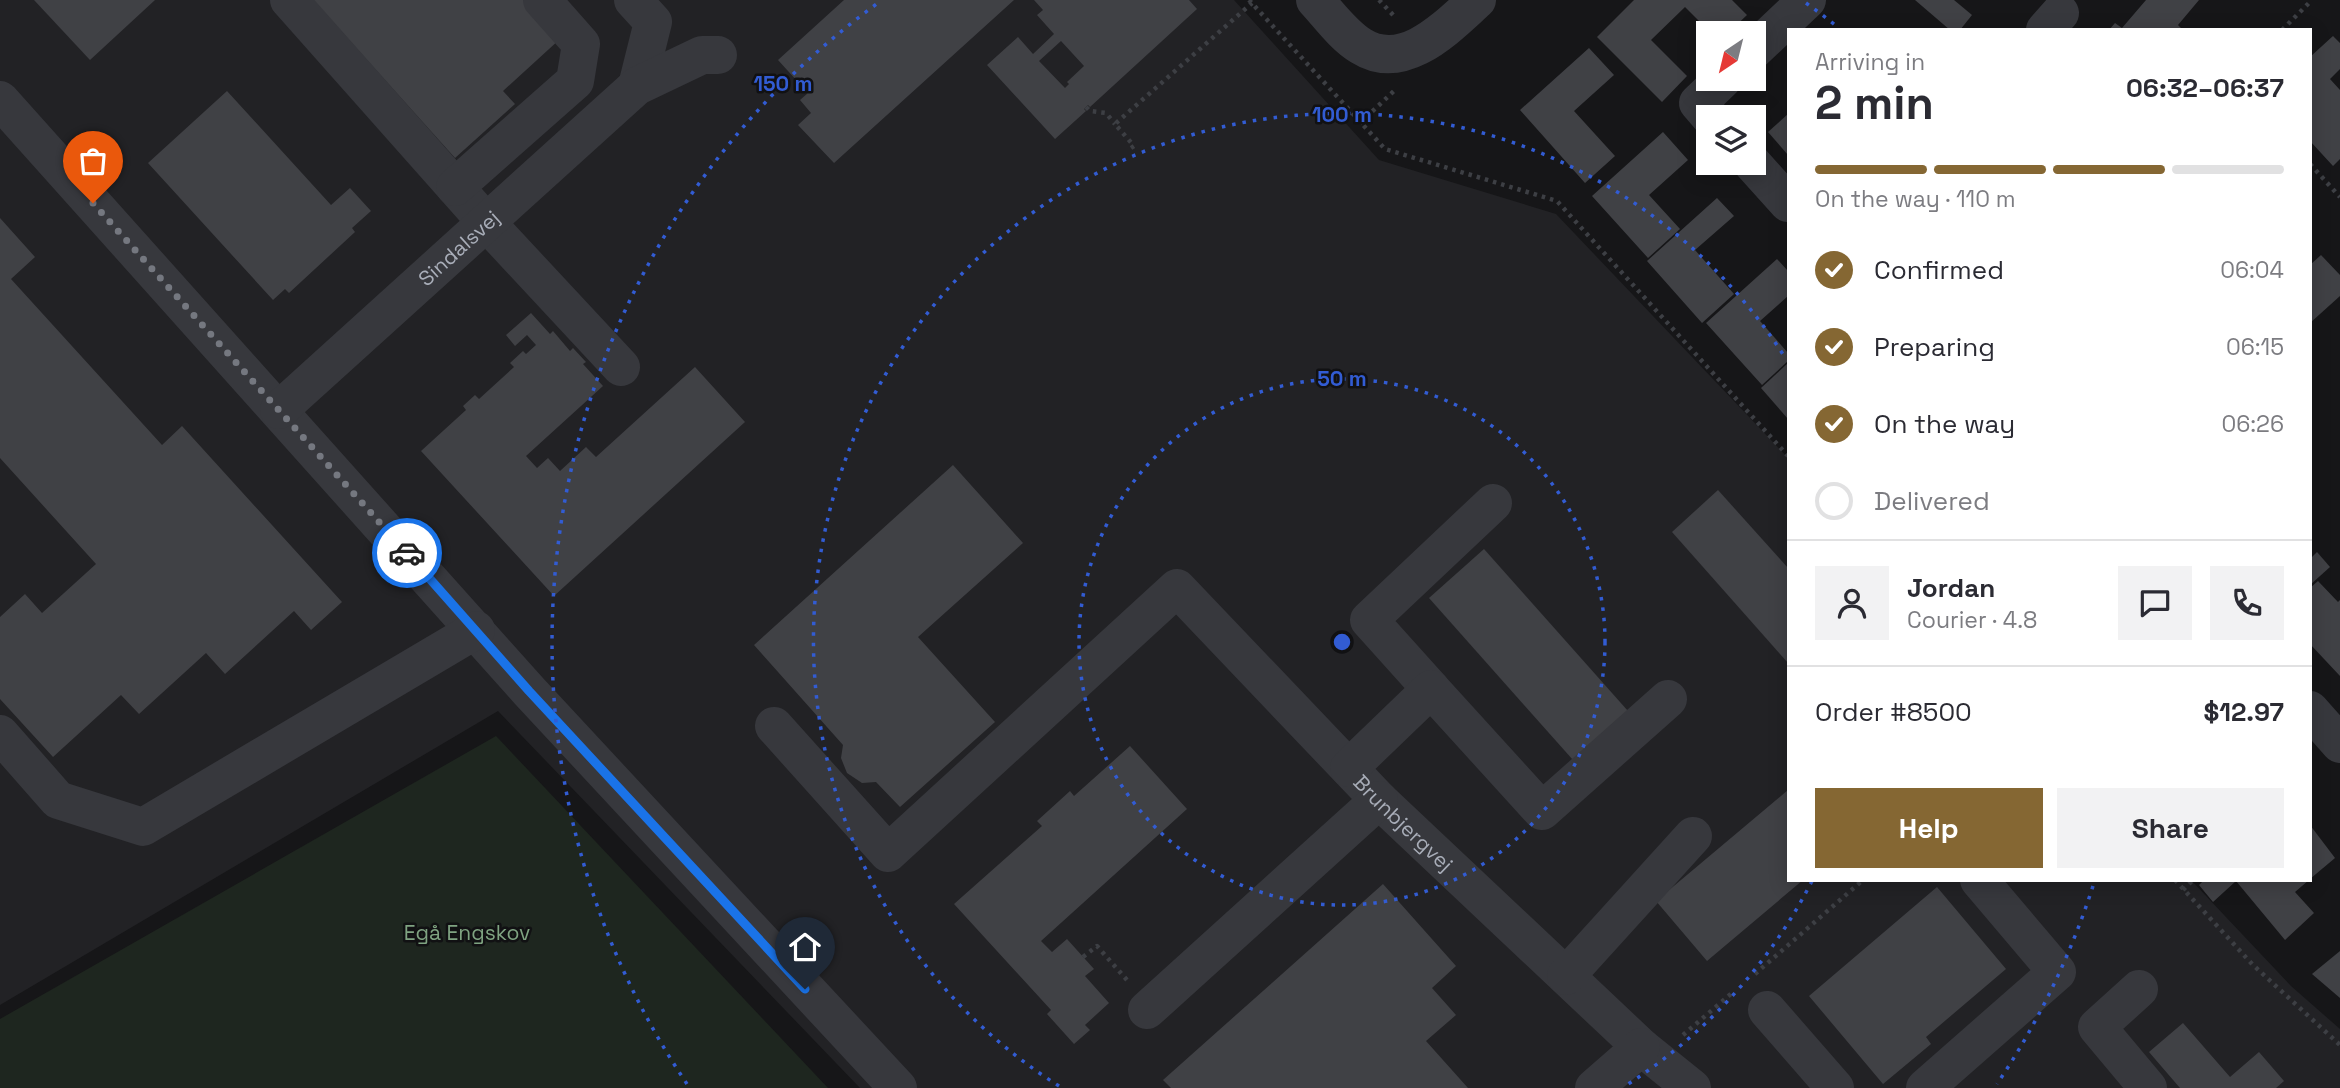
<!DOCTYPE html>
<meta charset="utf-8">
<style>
:root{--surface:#fff;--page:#f2f2f3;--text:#2b2b33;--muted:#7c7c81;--line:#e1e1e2;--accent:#856733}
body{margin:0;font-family:"Space Grotesk",sans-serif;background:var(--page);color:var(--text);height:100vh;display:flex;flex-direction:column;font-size:26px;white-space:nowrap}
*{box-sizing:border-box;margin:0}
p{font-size:23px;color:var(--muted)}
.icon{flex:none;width:38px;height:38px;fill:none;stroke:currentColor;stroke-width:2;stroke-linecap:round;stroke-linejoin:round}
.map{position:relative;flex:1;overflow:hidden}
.side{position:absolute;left:1787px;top:28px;width:525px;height:854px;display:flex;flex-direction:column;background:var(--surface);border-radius:0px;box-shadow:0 4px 18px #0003}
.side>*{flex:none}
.needle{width:46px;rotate:215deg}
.fabs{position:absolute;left:1696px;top:21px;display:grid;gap:14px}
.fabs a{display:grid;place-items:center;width:70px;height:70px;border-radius:0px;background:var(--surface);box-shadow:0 4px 18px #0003;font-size:35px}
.pin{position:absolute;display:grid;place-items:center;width:60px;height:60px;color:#fff;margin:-72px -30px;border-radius:50% 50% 50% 0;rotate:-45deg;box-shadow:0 0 7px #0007}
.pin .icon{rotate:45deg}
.courier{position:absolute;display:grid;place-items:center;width:70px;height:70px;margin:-35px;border:5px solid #1a73e8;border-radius:50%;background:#fff;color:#222;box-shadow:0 2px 9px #0007}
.headline em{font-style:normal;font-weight:600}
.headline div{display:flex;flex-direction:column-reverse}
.headline{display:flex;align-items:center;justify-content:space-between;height:119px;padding:0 28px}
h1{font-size:46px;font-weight:600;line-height:52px}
.bar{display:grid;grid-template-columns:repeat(4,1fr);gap:10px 7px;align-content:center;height:84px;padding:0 28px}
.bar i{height:9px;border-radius:5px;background:var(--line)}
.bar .current{background:var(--accent)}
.bar p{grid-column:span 4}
.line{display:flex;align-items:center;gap:18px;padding:0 28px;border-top:2px solid var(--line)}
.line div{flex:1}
.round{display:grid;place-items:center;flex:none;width:74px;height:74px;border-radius:0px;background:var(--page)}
ol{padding:0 28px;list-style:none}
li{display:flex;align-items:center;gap:21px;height:77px}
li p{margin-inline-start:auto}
li .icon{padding:7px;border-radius:50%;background:var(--accent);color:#fff;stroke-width:4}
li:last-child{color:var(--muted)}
li i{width:38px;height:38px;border:4px solid var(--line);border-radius:50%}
.cta{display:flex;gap:14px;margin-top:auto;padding:14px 28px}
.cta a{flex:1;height:80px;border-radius:0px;background:var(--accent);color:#fff;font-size:28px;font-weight:600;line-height:80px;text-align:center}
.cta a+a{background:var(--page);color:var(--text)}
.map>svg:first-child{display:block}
.built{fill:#222225}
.green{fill:#1e261f}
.building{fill:#404145;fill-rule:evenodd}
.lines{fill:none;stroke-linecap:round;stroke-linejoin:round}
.path{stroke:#3d3f44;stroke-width:4.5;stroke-dasharray:3.5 5;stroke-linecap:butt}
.minor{stroke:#37383d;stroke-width:38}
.done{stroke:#757880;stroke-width:7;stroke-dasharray:0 12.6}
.route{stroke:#1a73e8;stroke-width:9}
.ring{fill:none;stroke:#325cd3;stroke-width:3.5;stroke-dasharray:3.5 7}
.labels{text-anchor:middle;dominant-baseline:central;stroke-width:5;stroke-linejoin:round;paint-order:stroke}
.street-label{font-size:21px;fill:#a8adb8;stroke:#111113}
.park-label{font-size:21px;fill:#7fa381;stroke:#111113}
.centre{fill:#325cd3;stroke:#111113;stroke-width:3.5}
.ring-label{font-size:21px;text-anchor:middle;font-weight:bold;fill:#325cd3;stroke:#111113;stroke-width:5;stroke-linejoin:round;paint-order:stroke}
</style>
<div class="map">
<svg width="2340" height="1088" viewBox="0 0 2340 1088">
<rect width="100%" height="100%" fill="#161618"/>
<path class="built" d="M0 0H1234L1379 160 1556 214 1788 458V880H2191L2291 986 2340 1029V1088H860L498 711 0 1005Z"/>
<path class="green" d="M496 736 828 1088H0V1019Z"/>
<g class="building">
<path d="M34 0H155L90 60Z"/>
<path d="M313 0H525L560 39 503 91 515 104 455 158Z"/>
<path d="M844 0H1014L834 163 798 125 811 113 800 100 808 93 778 60Z"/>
<path d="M1034 0H1189L1197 9 1090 107 1088 105 1084 109 1086 111 1055 139 987 65 1018 37 1033 54 1054 34 1037 15 1043 10ZM1061 41 1084 66 1067 82 1069 84 1065 88 1039 61Z"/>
<path d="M1634 0H1732L1747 15 1728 33H1711L1685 7 1651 40 1687 76 1662 102 1597 37Z"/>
<path d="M1915 0H1954L1972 15 1960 30H1950Z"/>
<path d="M2146 0H2199L2178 25 2183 30H2109L2115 23 2122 28Z"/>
<path d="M2333 36 2340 43V69L2330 79 2340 90V159L2333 166 2310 141 2312 121 2310 119V57Z"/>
<path d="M1589 48 1614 75 1574 111 1615 156 1585 183 1520 110Z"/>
<path d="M227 91 331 205 350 188 371 211 352 228 355 232 289 293 285 289 273 300 148 163Z"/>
<path d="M1788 114V155L1768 132Z"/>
<path d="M1663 132 1688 160 1649 195 1680 229 1648 258 1592 196Z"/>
<path d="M1717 198 1734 216 1695 250 1734 294 1702 323 1647 261Z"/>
<path d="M0 218 35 257 11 279 162 445 182 426 342 602 311 630 294 611 225 674 206 653 139 714 121 695 53 757 0 699V617L25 594 42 613 96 564 0 458Z"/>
<path d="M2321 255 2340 275V296L2310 323V265Z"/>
<path d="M1777 259 1788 271V296L1760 321 1788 353V361L1762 385 1706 323Z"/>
<path d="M531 313 550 334 553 331 570 351 573 348 586 362 583 364 603 386 526 456 537 468 548 458 560 471 586 447 596 457 695 367 745 422 554 596 421 451 466 410 463 406 475 395 479 399 514 367 510 363 523 351 526 354 536 345 527 335 515 346 506 335Z"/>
<path d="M1788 363V419L1761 388Z"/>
<path d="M953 465 1023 543 918 637 995 722 900 807 876 782 862 783 847 773 841 758 843 745 754 645Z"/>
<path d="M1718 490 1788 568V663L1672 532Z"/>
<path d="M1484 549 1628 711 1573 760 1429 598Z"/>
<path d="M2317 552 2330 567 2310 585V559Z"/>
<path d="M2318 581 2338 602 2340 600V676L2310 644V588Z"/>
<path d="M1130 746 1187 809 1041 941 1052 952 1067 939 1094 969 1085 976 1109 1003 1085 1025 1090 1030 1074 1044 1047 1014 1051 1010 954 904 1042 826 1037 821 1070 791 1074 796Z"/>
<path d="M1788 790V880H1803L1707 961 1656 901Z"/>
<path d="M2310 825 2335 858 2310 879Z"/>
<path d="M2204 880H2309L2295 892 2314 913 2285 940 2236 881 2213 902 2199 885Z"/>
<path d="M1383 884 1456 966 1432 988 1456 1015 1426 1041 1468 1088H1171L1163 1080Z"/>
<path d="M1937 887 2006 969 1926 1037 1931 1044 1883 1084 1809 996Z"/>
<path d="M2340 951V998L2312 974Z"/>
<path d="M2183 1023 2230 1077 2259 1052 2284 1081 2276 1088H2180L2149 1052Z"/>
</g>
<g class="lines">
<g class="path">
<path d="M1249 0 1385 149 1557 201 1788 456"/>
<path d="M1379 0 1395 17"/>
<path d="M2282 30 2312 0"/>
<path d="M1086 107 1090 111 1106 113 1115 124"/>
<path d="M1360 123 1395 90"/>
<path d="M1131 148 1134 146 1115 124 1252 3"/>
<path d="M2310 164 2340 197"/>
<path d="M2175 880 2253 965 2340 1045"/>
<path d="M2183 890 2193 880"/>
<path d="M1083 957 1097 946 1127 980"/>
<path d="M1755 974 1863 880"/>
<path d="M1683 1035 1732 993"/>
</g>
<g class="minor">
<path d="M289 0 486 222 621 367"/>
<path d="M633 0 653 22 637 86"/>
<path d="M1315 0C1329 15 1343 35 1361 46 1404 73 1447 27 1477 0"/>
<path d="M2045 30 2060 13"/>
<path d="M1754 50 1807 0"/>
<path d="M0 100 529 691 898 1088"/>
<path d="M1710 117 1698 103 1723 79"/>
<path d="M1752 163 1788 203"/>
<path d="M455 187 575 81 581 44 542 0"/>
<path id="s1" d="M279 410 637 86 702 55H718"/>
<path d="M1431 689 1369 620 1493 503"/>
<path d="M2310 710 2340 744"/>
<path id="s2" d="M774 726 888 853 1177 588 1379 800 1641 1047 1692 1088"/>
<path d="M0 734 58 800 143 827 476 630"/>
<path d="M1349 768 1431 689 1542 811 1668 699"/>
<path d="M1566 976 1693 836"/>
<path d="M2139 989 2097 1027 2148 1088"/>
<path d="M1147 1010 1379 800"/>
<path d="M1767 1010 1835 1088"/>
<path d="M1594 1088 1641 1047"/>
<path d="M1925 1088 2057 972 1979 880"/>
</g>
</g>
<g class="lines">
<path class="done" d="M93 203 407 553"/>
<path class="route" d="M407 553 529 691 805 989"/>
</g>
<g class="ring">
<circle cx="1342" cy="642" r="263"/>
<path d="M1812 881A527 527 0 0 1 1625 1086M1059 1086A527 527 0 1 1 1786 359"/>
<path d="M2093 886A790 790 0 0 1 1997 1084M687 1084A790 790 0 0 1 878 3M1806 3A790 790 0 0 1 1839 28"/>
</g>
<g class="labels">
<g class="street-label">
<text stroke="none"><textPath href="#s1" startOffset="242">Sindalsvej</textPath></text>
<text stroke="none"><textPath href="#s2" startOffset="889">Brunbjergvej</textPath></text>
</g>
<g class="park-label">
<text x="467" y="932">Egå Engskov</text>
</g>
</g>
<circle cx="1342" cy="642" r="10" class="centre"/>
<g class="ring-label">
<text x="783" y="91">150 m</text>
<text x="1342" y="122">100 m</text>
<text x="1342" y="386">50 m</text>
</g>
</svg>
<div class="fabs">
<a><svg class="needle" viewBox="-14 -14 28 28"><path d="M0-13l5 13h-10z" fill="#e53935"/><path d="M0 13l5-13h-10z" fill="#7c7c81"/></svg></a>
<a><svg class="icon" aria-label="layers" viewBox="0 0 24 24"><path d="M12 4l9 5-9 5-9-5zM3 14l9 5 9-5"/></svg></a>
</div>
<div class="pin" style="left:93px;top:203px;background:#ea580c"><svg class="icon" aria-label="bag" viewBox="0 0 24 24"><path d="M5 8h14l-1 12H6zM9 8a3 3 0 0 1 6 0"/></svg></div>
<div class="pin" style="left:805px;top:989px;background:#1f2937"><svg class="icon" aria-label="home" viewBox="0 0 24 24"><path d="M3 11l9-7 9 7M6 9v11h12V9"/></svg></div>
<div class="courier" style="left:407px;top:553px"><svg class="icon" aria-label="car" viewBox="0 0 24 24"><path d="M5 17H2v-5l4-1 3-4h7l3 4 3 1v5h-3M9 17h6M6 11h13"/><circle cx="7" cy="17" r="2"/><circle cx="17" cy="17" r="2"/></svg></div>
<section class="side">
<div class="headline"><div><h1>2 min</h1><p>Arriving in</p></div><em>06:32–06:37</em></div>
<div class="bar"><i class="current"></i><i class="current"></i><i class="current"></i><i></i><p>On the way · 110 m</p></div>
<ol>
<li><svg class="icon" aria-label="check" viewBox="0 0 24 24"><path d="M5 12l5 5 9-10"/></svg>Confirmed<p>06:04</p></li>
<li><svg class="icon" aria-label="check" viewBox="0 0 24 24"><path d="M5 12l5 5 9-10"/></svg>Preparing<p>06:15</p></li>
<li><svg class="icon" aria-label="check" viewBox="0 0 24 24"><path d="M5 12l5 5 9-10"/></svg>On the way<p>06:26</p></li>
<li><i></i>Delivered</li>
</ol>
<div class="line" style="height:126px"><a class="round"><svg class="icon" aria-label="person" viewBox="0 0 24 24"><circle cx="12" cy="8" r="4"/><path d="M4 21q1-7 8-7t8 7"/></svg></a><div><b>Jordan</b><p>Courier · 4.8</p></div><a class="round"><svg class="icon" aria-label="chat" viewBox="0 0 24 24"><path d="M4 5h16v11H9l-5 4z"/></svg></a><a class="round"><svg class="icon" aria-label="phone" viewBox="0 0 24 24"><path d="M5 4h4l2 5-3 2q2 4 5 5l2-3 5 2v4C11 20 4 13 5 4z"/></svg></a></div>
<div class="line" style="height:91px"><div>Order #8500</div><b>$12.97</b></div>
<div class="cta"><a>Help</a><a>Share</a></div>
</section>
</div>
